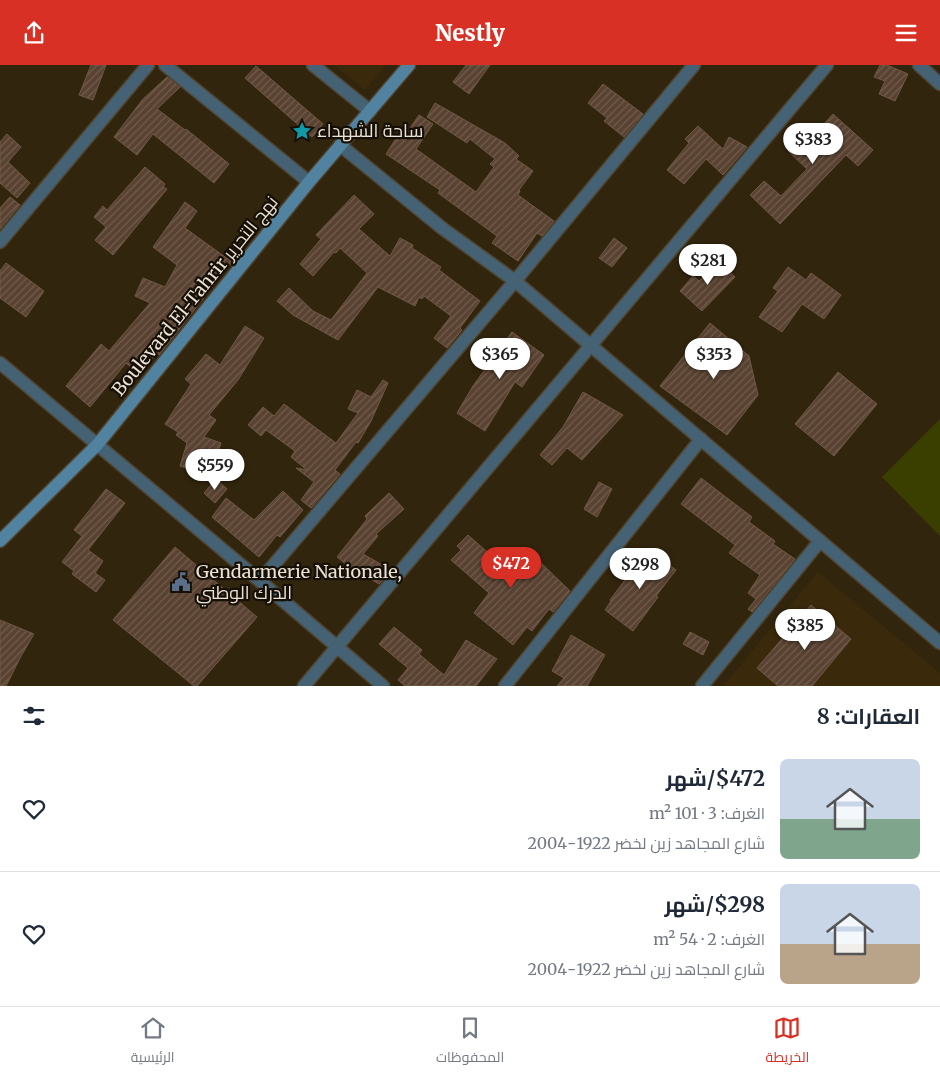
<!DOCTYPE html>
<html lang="ar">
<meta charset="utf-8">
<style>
body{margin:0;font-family:Merriweather,Cairo,serif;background:#f2f2f3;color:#1f2937;direction:rtl;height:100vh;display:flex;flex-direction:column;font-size:19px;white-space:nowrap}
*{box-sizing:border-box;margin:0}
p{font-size:16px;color:#747a83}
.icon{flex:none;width:28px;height:28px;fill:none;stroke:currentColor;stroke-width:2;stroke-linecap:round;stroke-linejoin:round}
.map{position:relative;height:621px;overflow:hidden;direction:ltr}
.details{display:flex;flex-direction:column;background:#fff;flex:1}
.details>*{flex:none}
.price{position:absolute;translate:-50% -42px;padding:0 11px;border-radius:18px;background:#fff;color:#222;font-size:16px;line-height:32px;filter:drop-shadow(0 1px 2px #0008)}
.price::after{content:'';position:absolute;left:50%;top:30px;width:15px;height:11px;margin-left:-8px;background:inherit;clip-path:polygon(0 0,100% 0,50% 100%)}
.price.on{background:#d93025;color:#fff}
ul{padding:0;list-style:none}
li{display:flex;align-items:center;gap:15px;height:125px;padding:0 20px}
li+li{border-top:1px solid #e0e1e3}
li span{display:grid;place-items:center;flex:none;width:140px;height:100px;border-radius:8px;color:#555}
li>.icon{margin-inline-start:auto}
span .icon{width:60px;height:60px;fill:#fffc;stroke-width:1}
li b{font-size:21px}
h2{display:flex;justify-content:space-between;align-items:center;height:60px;padding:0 20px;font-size:21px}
header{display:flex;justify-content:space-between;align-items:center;height:65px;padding:0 20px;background:#d93025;color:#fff;font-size:22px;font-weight:800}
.tabs{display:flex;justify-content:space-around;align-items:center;height:70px;border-top:1px solid #e0e1e3;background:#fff;font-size:14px;color:#747a83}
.tabs a{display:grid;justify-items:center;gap:2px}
.tabs .on{color:#d93025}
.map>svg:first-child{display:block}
.built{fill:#3a290a}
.park{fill:#3a3f00}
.building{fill:url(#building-hatch);stroke:#705847}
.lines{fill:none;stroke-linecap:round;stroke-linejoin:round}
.minor-casing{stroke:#50432e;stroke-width:15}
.tertiary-casing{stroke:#50432e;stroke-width:15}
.secondary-casing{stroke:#50432e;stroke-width:15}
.minor{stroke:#446274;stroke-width:12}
.tertiary{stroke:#446274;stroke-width:12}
.secondary{stroke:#5183a0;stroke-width:12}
.labels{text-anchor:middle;stroke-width:4.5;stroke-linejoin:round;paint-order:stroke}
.poi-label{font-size:18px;fill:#ebe2d5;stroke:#150f06;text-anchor:start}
.street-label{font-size:18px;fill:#ebe2d5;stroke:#150f06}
</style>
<header><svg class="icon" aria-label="menu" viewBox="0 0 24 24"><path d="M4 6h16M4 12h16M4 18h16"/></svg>Nestly<svg class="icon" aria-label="share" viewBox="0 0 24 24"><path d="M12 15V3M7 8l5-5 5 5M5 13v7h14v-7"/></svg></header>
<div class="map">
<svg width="940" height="621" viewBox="0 0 940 621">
<defs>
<pattern id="building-hatch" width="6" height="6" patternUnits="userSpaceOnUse" patternTransform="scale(1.25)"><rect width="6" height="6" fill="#594231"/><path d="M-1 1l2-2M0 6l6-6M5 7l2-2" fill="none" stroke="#715d4e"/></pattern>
</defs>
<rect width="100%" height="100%" fill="#32250e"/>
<g class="built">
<path d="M334,0H386L365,25Z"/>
<path d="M818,507L940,608V621H723Z"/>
</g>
<path class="park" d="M940,354V471L882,412Z"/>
<g class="building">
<path d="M91,0H106L93,35L79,30Z"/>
<path d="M466,0H490L469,29L453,17Z"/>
<path d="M880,0H887L908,9L895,36L879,29L885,16L874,12Z"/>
<path d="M256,1L323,59L312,72L245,13Z"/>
<path d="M167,12L180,22L157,44L185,65L186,64L229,99L214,118L153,69L137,90L114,72L143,34Z"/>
<path d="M603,19L643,49L624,72L604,56L607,53L588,38Z"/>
<path d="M435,38L505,78L519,91L516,94L533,106L519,125L520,126L518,130L554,156L542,171L537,168L518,196L492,178L497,171L438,128L440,125L386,89L397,72L402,75L419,50L433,59L416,84L476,127L494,102L490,99L495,94L470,74L467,78L427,52Z"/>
<path d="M833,49L873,85L858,101L846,90L780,159L750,130L764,116L781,131L807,104L788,86L809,63L815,69Z"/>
<path d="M698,61L723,84L729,72L747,82L723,110L706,94L684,119L667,105L689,78L685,74Z"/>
<path d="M7,69L21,82L8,97L30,118L17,133L0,118V77Z"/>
<path d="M145,102L165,119L163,122L167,124L113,190L95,175L106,162L94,152L103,141L107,145Z"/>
<path d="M354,130L374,149L359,164L390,191L400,173L413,180L412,183L441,202L439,205L480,236L460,263L462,265L447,283L434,273L451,251L424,231L422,234L419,232L415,241L378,222L338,275L293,250L277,236L289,223L313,246L331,255L367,208L340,183L336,188L334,187L313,211L300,199L321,174L316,170Z"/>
<path d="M10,132L20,140L0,164V143Z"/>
<path d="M185,137L197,146L185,163L232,197L159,290L157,288L139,309L126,298L90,342L66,321L101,279L109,286L150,238L135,231L143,213L165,222L177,200L153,182Z"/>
<path d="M614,173L627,183L612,202L599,193Z"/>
<path d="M719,196L735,212L702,246L680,226L693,211L699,216Z"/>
<path d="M6,198L44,226L26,252L0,233V206Z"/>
<path d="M788,202L806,215L811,208L841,230L824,254L802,239L782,267L759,252L778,226L773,223Z"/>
<path d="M710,258L749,291L758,330L727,370L660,321Z"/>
<path d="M245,261L264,273L238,315L209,350L216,355L204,372L221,378L211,411L180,401L187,378L176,370L178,367L165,359L191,319L185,314L206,289L220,300Z"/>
<path d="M512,267L544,290L522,322L515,317L485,366L457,348L473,321Z"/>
<path d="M838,307L877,339L834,391L795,359Z"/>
<path d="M383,315L388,318L371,356L358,378L356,377L335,405L340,409L311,443L301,435L314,417L296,403L307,405L291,392L295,386L266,365L261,371L248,360L263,342L274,351L284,339L336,378L358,348L348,344L357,325L371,332Z"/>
<path d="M583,327L623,350L582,395L567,383L552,400L540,390L563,362Z"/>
<path d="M701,413L752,452L749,457L775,476L773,479L795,494L752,547L748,544L756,534L748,528L760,510L729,488L735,480L681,439Z"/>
<path d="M216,414L227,424L215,438L204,428Z"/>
<path d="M599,417L612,424L597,452L584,444Z"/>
<path d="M106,424L125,438L88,485L103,496L95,508L105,515L96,527L72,509L74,506L62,497L82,471L74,465Z"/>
<path d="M283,426L303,445L280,472L277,470L259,492L212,452L226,433L254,455Z"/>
<path d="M389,428L404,444L376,469L378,471L363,489L391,505L379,519L347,500L337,492L367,454L365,451Z"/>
<path d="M468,470L495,494L499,490L514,504L528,484L539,492L537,494L570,526L553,547L549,544L532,566L527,562L513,580L474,548L489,528L451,495L461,485L457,481Z"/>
<path d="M175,482L257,552L197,621H194L113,555Z"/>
<path d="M648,484L676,505L656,531L658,532L633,566L605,545L611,536L610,535Z"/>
<path d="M811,540L851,574L812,621H778L757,603Z"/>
<path d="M0,555L34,569L20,593L6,621H0Z"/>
<path d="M394,562L422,585L419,589L444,610L466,575L497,594L476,621H405L398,615L408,603L379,579Z"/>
<path d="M690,567L709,577L703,590L683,579Z"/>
<path d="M571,570L605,590L587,621H557L564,613L552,606Z"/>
</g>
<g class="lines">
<g class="minor-casing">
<g id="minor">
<path d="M165,0L309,117"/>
<path d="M313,0L370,46"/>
<path d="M919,0L940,19"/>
<path d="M0,177L148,0"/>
<path d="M0,298L260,516L383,621"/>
<path d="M260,516L515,216L694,0"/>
<path d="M304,621L827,0"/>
<path d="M505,621L701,374"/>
<path d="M702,621L820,476"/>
</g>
</g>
<g class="tertiary-casing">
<path id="tertiary" d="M340,80L442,163L515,216L940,578"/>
</g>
<g class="secondary-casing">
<path id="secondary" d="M0,476L97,380L309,117L409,0"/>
</g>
<use href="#minor" class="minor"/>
<use href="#tertiary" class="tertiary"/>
<use href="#secondary" class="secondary"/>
</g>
<defs>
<g id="sight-bare" transform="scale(1.5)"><path d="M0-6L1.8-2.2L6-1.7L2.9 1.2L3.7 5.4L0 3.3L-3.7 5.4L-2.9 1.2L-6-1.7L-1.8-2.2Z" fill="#0f9aa8" stroke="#150f06" stroke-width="2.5" paint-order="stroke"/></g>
<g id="civic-bare" transform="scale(1.5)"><path d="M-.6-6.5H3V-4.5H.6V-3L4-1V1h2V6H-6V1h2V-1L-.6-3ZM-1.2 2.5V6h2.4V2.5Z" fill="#5c6f8a" stroke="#150f06" stroke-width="2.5" paint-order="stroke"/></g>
</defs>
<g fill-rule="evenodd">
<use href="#sight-bare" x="302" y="66"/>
<use href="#civic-bare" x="181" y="517"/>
</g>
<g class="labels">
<g class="poi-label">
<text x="317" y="72">ساحة الشهداء</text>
<text x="196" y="513">Gendarmerie Nationale,<tspan x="196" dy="21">الدرك الوطني</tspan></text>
</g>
<g class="street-label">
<text transform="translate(195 231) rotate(-51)" y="6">Boulevard El-Tahrir نهج التحرير</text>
</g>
</g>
</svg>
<b class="price" style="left:813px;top:100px">$383</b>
<b class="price" style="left:708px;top:221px">$281</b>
<b class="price" style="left:500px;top:315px">$365</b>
<b class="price" style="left:714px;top:315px">$353</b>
<b class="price" style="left:215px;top:426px">$559</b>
<b class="price on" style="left:511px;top:524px">$472</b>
<b class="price" style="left:640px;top:525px">$298</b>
<b class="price" style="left:805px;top:586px">$385</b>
</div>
<section class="details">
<h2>العقارات: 8<svg class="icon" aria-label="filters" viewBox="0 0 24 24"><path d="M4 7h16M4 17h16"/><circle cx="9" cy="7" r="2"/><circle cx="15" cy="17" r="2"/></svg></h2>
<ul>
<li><span style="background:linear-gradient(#c9d6e8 60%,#7fa58c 0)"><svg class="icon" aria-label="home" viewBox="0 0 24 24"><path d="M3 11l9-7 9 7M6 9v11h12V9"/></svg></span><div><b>$472/شهر</b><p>الغرف: 3 · 101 m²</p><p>شارع المجاهد زين لخضر 1922-2004</p></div><svg class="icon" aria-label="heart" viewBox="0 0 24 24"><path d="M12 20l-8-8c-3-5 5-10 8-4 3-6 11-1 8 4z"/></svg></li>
<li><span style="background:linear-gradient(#c9d6e8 60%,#b9a48a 0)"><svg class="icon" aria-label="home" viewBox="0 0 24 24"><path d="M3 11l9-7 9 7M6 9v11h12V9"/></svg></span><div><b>$298/شهر</b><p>الغرف: 2 · 54 m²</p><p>شارع المجاهد زين لخضر 1922-2004</p></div><svg class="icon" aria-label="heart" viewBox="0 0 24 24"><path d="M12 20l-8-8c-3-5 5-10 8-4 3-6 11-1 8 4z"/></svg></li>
</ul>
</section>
<nav class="tabs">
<a class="on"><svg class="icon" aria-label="map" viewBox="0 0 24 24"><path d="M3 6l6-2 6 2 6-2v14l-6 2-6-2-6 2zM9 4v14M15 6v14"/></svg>الخريطة</a>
<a><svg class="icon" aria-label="saved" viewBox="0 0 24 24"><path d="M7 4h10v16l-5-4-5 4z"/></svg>المحفوظات</a>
<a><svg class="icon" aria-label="home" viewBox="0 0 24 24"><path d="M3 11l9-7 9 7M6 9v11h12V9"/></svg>الرئيسية</a>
</nav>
